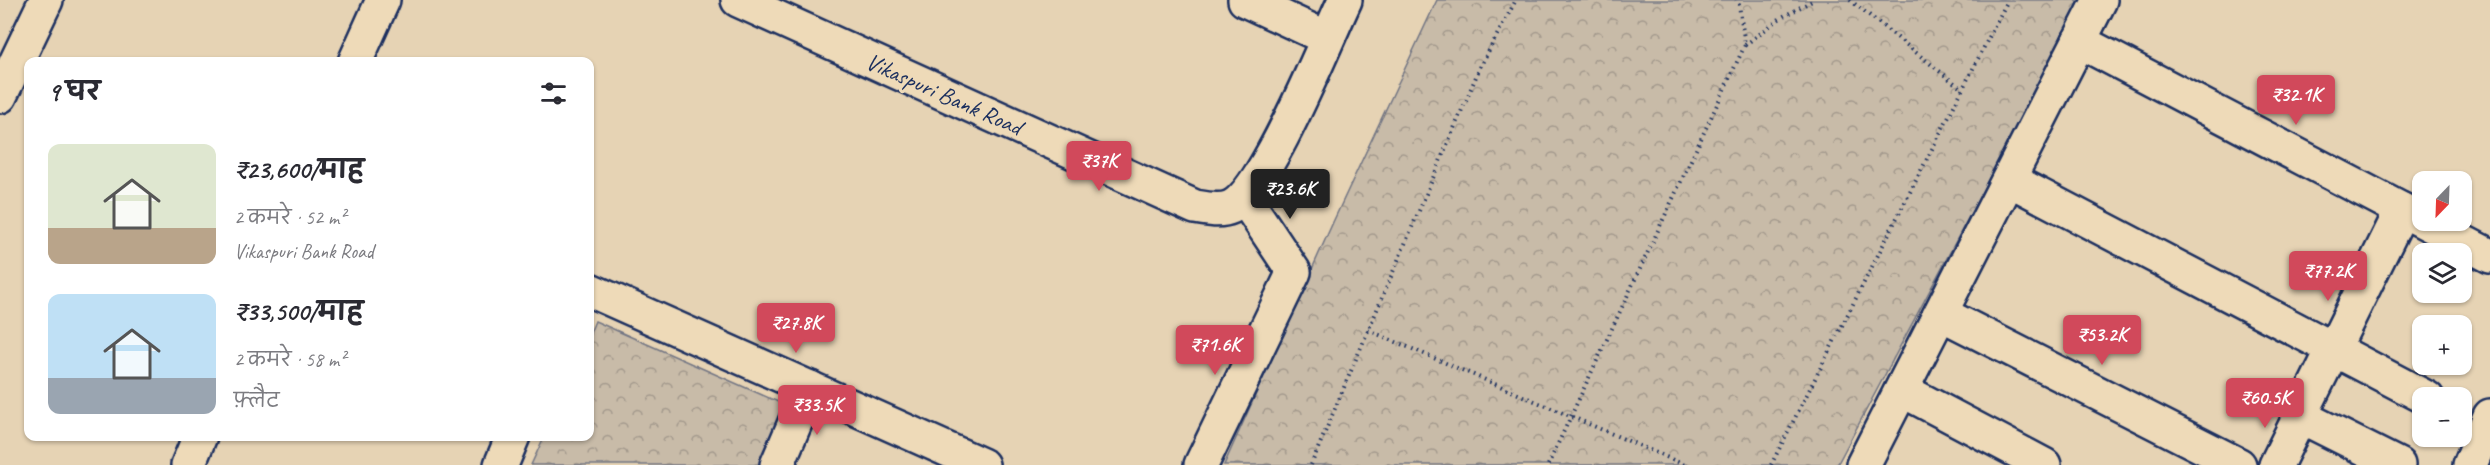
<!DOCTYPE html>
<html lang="hi">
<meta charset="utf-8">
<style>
body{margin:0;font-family:Caveat,"Playpen Sans Deva",sans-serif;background:#f7f7f7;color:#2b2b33;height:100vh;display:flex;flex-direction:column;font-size:22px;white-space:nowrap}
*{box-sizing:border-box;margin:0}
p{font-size:20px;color:#7c7c81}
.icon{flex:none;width:33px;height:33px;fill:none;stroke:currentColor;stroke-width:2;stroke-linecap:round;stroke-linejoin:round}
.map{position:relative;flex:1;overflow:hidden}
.panel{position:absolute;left:24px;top:57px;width:570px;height:384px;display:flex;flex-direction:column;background:#fff;border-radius:12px;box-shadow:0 2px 4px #0004}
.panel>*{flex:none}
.needle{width:39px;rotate:203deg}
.fabs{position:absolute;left:2412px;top:171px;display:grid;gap:12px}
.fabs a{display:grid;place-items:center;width:60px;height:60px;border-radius:12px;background:#fff;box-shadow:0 2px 4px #0004;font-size:30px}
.price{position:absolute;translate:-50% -51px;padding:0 14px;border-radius:6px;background:#d1495b;color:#fff;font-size:20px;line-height:39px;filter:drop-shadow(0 2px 3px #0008)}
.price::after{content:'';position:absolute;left:50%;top:36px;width:18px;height:14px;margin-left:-9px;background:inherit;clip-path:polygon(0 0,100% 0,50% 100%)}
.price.selected{background:#222;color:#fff}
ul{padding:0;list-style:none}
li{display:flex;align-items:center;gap:18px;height:150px;padding:0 24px}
li span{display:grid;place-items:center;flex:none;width:168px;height:120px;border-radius:12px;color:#555}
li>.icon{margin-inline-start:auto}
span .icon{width:72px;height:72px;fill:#fffc;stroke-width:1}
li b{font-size:26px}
h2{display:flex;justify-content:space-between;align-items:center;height:72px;padding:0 24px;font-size:26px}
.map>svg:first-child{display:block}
.park{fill:url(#park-crowns);stroke:#727583;stroke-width:1.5}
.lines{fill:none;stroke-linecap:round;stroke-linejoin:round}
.minor-casing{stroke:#1b2f5e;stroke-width:38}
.path{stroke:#1b2f5e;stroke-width:4;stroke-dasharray:1.5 4.5;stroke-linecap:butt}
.minor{stroke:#eedab8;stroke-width:33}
.labels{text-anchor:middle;stroke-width:6;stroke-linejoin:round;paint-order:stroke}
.street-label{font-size:24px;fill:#1b2f5e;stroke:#eedab8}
</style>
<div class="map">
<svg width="2490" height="465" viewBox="0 0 2490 465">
<defs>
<pattern id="park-crowns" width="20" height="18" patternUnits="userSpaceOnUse" patternTransform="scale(1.5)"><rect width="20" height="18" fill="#c8bba8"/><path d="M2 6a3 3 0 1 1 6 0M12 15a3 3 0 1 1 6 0" fill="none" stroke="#a2988c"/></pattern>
</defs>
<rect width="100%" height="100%" fill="#e6d3b4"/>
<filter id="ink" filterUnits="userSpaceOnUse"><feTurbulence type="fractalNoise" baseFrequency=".0167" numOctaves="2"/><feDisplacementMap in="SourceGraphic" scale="12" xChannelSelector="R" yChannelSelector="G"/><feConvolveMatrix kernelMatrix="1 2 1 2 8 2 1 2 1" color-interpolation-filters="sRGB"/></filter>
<g filter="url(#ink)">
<g class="park">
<path d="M1437,0H2084L1837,465H1224L1334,220Z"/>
<path d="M595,321L794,409L770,465H531L544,437L590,436V333Z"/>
</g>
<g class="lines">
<g class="minor-casing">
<g id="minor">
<path d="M738,0L1195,207C1206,209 1220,212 1231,207C1266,191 1326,40 1345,0"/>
<path d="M1245,0L1327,38"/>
<path d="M2079,41L2490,256"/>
<path d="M355,62L383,0"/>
<path d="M0,96L46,0"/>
<path d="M2010,180L2427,398"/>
<path d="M590,290L982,465"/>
<path d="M1942,314L2239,465"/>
<path d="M1902,390L2044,465"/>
<path d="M2300,416L2398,465"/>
<path d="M188,465L200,436"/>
<path d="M501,465L513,436"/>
<path d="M777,465L810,388"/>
<path d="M1201,465L1294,272L1244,197"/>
<path d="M1863,465L2100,0"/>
<path d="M2276,465L2402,210"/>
<path d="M2470,465L2490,416"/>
</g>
</g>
<g class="path">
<path d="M1850,0L1962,89"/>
<path d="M1745,45L1782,17L1814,0"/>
<path d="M1368,330L1685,465"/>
<path d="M1311,465L1481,65L1516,0"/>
<path d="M1548,465L1745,45L1739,5L1736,0"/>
<path d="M1771,465L2008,0"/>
</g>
<use href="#minor" class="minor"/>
</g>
</g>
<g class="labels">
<g class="street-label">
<text transform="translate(944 94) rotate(24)" y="8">Vikaspuri Bank Road</text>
</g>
</g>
</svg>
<div class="fabs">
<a><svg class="needle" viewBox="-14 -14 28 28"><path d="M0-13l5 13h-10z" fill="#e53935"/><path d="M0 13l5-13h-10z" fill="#7c7c81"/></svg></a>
<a><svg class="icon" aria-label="layers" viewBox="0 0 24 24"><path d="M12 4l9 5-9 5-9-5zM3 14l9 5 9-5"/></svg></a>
<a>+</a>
<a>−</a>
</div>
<b class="price" style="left:2296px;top:126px">₹32.1K</b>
<b class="price" style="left:1099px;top:192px">₹37K</b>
<b class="price selected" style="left:1290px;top:220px">₹23.6K</b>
<b class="price" style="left:2328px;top:302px">₹77.2K</b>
<b class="price" style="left:796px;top:354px">₹27.8K</b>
<b class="price" style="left:2102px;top:366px">₹53.2K</b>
<b class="price" style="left:1215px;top:376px">₹71.6K</b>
<b class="price" style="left:2265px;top:429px">₹60.5K</b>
<b class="price" style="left:817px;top:436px">₹33.5K</b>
<section class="panel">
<h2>9 घर<svg class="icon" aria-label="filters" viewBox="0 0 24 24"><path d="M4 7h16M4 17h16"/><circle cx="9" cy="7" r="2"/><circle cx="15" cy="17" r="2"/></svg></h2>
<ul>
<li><span style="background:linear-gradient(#dfe7d0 70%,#b9a48a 0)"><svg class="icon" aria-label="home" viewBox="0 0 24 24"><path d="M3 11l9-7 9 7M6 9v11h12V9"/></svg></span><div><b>₹23,600/माह</b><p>2 कमरे · 52 m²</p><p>Vikaspuri Bank Road</p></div></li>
<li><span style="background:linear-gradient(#bfe0f5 70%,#9aa5b1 0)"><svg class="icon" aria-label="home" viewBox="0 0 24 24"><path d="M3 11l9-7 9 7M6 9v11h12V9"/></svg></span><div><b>₹33,500/माह</b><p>2 कमरे · 58 m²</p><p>फ़्लैट</p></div></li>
</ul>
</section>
</div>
